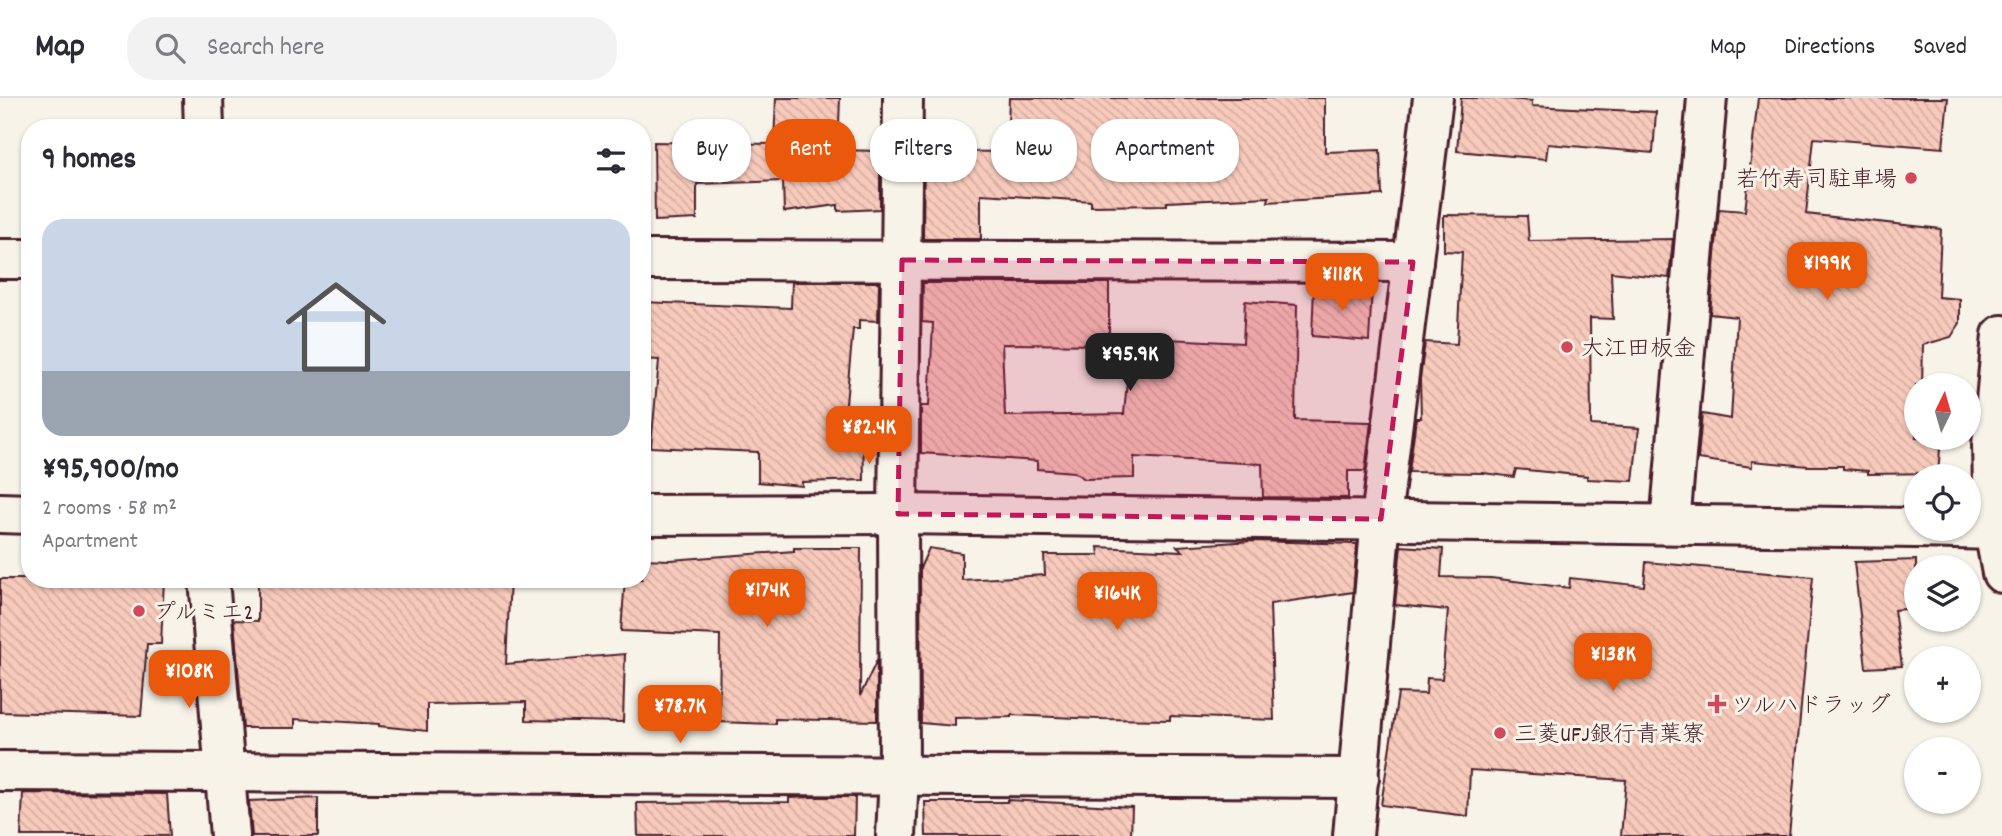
<!DOCTYPE html>
<meta charset="utf-8">
<style>
body{margin:0;font-family:Dekko,"Klee One",sans-serif;background:#f2f2f3;color:#2b2b33;height:100vh;display:flex;flex-direction:column;font-size:26px;white-space:nowrap}
*{box-sizing:border-box;margin:0}
p{font-size:23px;color:#7c7c81}
.icon{flex:none;width:38px;height:38px;fill:none;stroke:currentColor;stroke-width:2;stroke-linecap:round;stroke-linejoin:round}
.map{position:relative;flex:1;overflow:hidden}
.side{position:absolute;left:21px;top:21px;width:630px;height:469px;display:flex;flex-direction:column;background:#fff;border-radius:28px;box-shadow:0 2px 5px #0004}
.side>*{flex:none}
.top-card{position:absolute;left:672px;top:21px;width:665px;height:63px;display:flex;gap:14px}
.needle{width:46px;rotate:5deg}
.fabs{position:absolute;left:1904px;top:275px;display:grid;gap:14px}
.fabs a{display:grid;place-items:center;width:77px;height:77px;border-radius:50%;background:#fff;box-shadow:0 2px 5px #0004;font-size:35px}
.price{position:absolute;translate:-50% -60px;padding:0 16px;border-radius:14px;background:#ea580c;color:#fff;font-size:23px;line-height:46px;filter:drop-shadow(0 2px 4px #0008)}
.price::after{content:'';position:absolute;left:50%;top:42px;width:21px;height:16px;margin-left:-10px;background:inherit;clip-path:polygon(0 0,100% 0,50% 100%)}
.price.current{background:#222;color:#fff}
ul{padding:0;list-style:none}
li{display:grid;align-content:center;gap:14px;height:371px;padding:0 21px}
li span{display:grid;place-items:center;height:217px;border-radius:21px;color:#555}
li>.icon{margin-inline-start:auto}
span .icon{width:126px;height:126px;fill:#fffc;stroke-width:1}
li b{font-size:30px}
h2{display:flex;justify-content:space-between;align-items:center;height:84px;padding:0 21px;font-size:30px}
.tag{padding:0 24px;border-radius:28px;background:#fff;box-shadow:0 2px 5px #0004;font-size:24px;line-height:63px}
.tag.current{background:#ea580c;color:#fff}
header{display:flex;align-items:center;gap:42px;box-sizing:border-box;height:98px;padding:0 35px;background:#fff;border-bottom:2px solid #e1e1e2}
header strong{font-size:33px}
nav{display:flex;gap:38px;margin-inline-start:auto;font-size:24px}
.search{width:490px;height:63px;background:#f2f2f3;display:flex;align-items:center;gap:18px;box-sizing:border-box;padding:0 24px;border-radius:28px;color:#7c7c81;font-size:26px}
.map>svg:first-child{display:block}
.building{fill:url(#building-back-hatch);stroke:#4a1f2b;stroke-width:2}
.lines{fill:none;stroke-linecap:round;stroke-linejoin:round}
.minor-casing{stroke:#4a1f2b;stroke-width:44}
.tertiary-casing{stroke:#4a1f2b;stroke-width:44}
.minor{stroke:#f7f3e8;stroke-width:38}
.tertiary{stroke:#f7f3e8;stroke-width:38}
.marked{fill:#c2185b;fill-opacity:0.2;stroke:#c2185b;stroke-width:5;stroke-dasharray:14 9;stroke-linejoin:round}
.poi-dot{fill:#d1495b;stroke:#f7f3e8;stroke-width:2.5}
.labels{text-anchor:middle;stroke-width:6;stroke-linejoin:round;paint-order:stroke}
.poi-label{font-size:23px;fill:#4a1f2b;stroke:#f7f3e8;text-anchor:start}
</style>
<header>
<strong>Map</strong>
<div class="search"><svg class="icon" aria-label="search" viewBox="0 0 24 24"><circle cx="10" cy="10" r="6"/><path d="M15 15l6 6"/></svg>Search here</div>
<nav><a>Map</a><a>Directions</a><a>Saved</a></nav>
</header>
<div class="map">
<svg width="2002" height="738" viewBox="0 0 2002 738">
<defs>
<pattern id="building-back-hatch" width="6" height="6" patternUnits="userSpaceOnUse" patternTransform="scale(1.75)"><rect width="6" height="6" fill="#f7cabb"/><path d="M-1 5l2 2M0 0l6 6M5-1l2 2" fill="none" stroke="#d5ada1"/></pattern>
</defs>
<rect width="100%" height="100%" fill="#f7f3e8"/>
<filter id="ink" filterUnits="userSpaceOnUse"><feTurbulence type="fractalNoise" baseFrequency=".0143" numOctaves="2"/><feDisplacementMap in="SourceGraphic" scale="14" xChannelSelector="R" yChannelSelector="G"/><feConvolveMatrix kernelMatrix="1 2 1 2 8 2 1 2 1" color-interpolation-filters="sRGB"/></filter>
<g filter="url(#ink)">
<g class="building">
<path d="M776,0H840L838,52L880,53V111L838,113V107L784,114L783,83L697,86V121L655,123L654,44L774,46Z"/>
<path d="M1009,0H1325V54L1380,52L1382,97L1268,104L1269,99L1167,104V107L1091,108V103L981,96V141H923L924,53L1007,54Z"/>
<path d="M1461,0H1496L1532,3V8L1656,14L1653,55L1548,46L1546,61L1457,53Z"/>
<path d="M1758,0H1948L1943,50L1814,40L1806,116L1941,131L1938,199L1960,201V225L1951,239L1923,247L1922,287H1916V340H1941L1938,375L1868,376V373L1843,371V368H1808L1752,363V369L1698,361L1702,316L1731,321L1737,219L1710,216L1719,111L1745,113Z"/>
<path d="M1444,117L1527,118L1529,143L1673,141L1669,180L1611,174L1613,221L1590,220L1591,327L1639,330L1633,383L1587,381V378L1516,371L1514,379L1483,375L1409,374L1416,320H1421L1420,281L1425,244L1457,246L1462,154L1444,153Z"/>
<path d="M792,184H879L878,223L859,222V231H853L844,327L863,326L864,382L802,384V388L758,384V354L651,349L659,262L642,261V204L791,210Z"/>
<path d="M923,185H1109V247L1002,246L1005,318L1124,316L1131,239L1243,245L1245,203L1297,207L1295,322L1371,324L1365,373H1348V400L1263,399L1262,366L1134,359V380L1085,381L1074,374L1037,371V363L921,355V308H929L933,225L922,224Z"/>
<path d="M1314,189L1372,190L1369,243L1312,238Z"/>
<path d="M1253,443L1357,446L1353,494L1270,506L1274,622L1170,618V622L1098,621L1011,617V619L955,620V628L921,625L920,470L929,450L962,455V482L1045,477L1044,457H1099L1098,449L1183,453L1177,448Z"/>
<path d="M1401,448L1443,451L1441,479L1491,480L1569,490L1570,480L1644,488L1646,464L1813,479L1789,738H1621L1626,682L1470,672L1468,718L1381,707L1398,595L1426,596L1427,580L1442,581L1448,512L1395,507Z"/>
<path d="M794,450H861L860,598L877,562V623L775,621V626L719,624L720,537L621,533L625,481H642V461L670,462L794,453Z"/>
<path d="M1916,462V510L1894,512L1902,568L1866,570L1854,464Z"/>
<path d="M0,481H164L161,546H147L141,618L0,614Z"/>
<path d="M258,481H510L506,566L625,556L623,624L526,622V604L427,606V633L379,628V626L295,621V630H243L234,522L258,523Z"/>
<path d="M23,695L167,696L170,738H21Z"/>
<path d="M812,699H855L854,738H638L637,705L789,704V700Z"/>
<path d="M318,700V738H252L249,703Z"/>
<path d="M1007,702L1132,709L1131,738H926L925,704H1007Z"/>
</g>
<g class="lines">
<g class="minor-casing">
<g id="minor">
<path d="M203,0L204,30"/>
<path d="M0,161H30"/>
<path d="M642,162L1413,164"/>
<path d="M0,415L30,416"/>
<path d="M642,417L898,416L1916,430"/>
<path d="M1670,426L1707,0"/>
<path d="M1917,430L1994,432"/>
<path d="M209,481L230,738"/>
<path d="M0,673L1359,680"/>
<path d="M896,738L899,677L898,416L903,0"/>
<path d="M1353,738L1381,421L1433,0"/>
</g>
</g>
<g class="tertiary-casing">
<path id="tertiary" d="M2002,237L1992,347L1994,432L2002,475"/>
</g>
<use href="#minor" class="minor"/>
<use href="#tertiary" class="tertiary"/>
</g>
</g>
<path class="marked" d="M902,162L1413,164L1381,421L898,416Z"/>
<g class="poi-dot">
<circle cx="1911" cy="80" r="7"/>
<circle cx="1567" cy="249" r="7"/>
<circle cx="139" cy="513" r="7"/>
<path d="M1713.5 595.5h7v7h7v7h-7v7h-7v-7h-7v-7h7z"/>
<circle cx="1500" cy="635" r="7"/>
</g>
<g class="labels">
<g class="poi-label">
<text x="1897" y="88" text-anchor="end">若竹寿司駐車場</text>
<text x="1581" y="257">大江田板金</text>
<text x="153" y="521">プルミエ2</text>
<text x="1731" y="614">ツルハドラッグ</text>
<text x="1514" y="643">三菱UFJ銀行青葉寮</text>
</g>
</g>
</svg>
<div class="fabs">
<a><svg class="needle" viewBox="-14 -14 28 28"><path d="M0-13l5 13h-10z" fill="#e53935"/><path d="M0 13l5-13h-10z" fill="#7c7c81"/></svg></a>
<a><svg class="icon" aria-label="locate" viewBox="0 0 24 24"><circle cx="12" cy="12" r="6"/><path d="M12 2v4M12 18v4M2 12h4M18 12h4"/></svg></a>
<a><svg class="icon" aria-label="layers" viewBox="0 0 24 24"><path d="M12 4l9 5-9 5-9-5zM3 14l9 5 9-5"/></svg></a>
<a>+</a>
<a>−</a>
</div>
<b class="price" style="left:1827px;top:204px">¥199K</b>
<b class="price" style="left:1342px;top:215px">¥118K</b>
<b class="price current" style="left:1130px;top:295px">¥95.9K</b>
<b class="price" style="left:869px;top:368px">¥82.4K</b>
<b class="price" style="left:767px;top:531px">¥174K</b>
<b class="price" style="left:1117px;top:534px">¥164K</b>
<b class="price" style="left:1613px;top:595px">¥138K</b>
<b class="price" style="left:189px;top:612px">¥108K</b>
<b class="price" style="left:680px;top:647px">¥78.7K</b>
<div class="top-card">
<a class="tag">Buy</a>
<a class="tag current">Rent</a>
<a class="tag">Filters</a>
<a class="tag">New</a>
<a class="tag">Apartment</a>
</div>
<section class="side">
<h2>9 homes<svg class="icon" aria-label="filters" viewBox="0 0 24 24"><path d="M4 7h16M4 17h16"/><circle cx="9" cy="7" r="2"/><circle cx="15" cy="17" r="2"/></svg></h2>
<ul>
<li><span style="background:linear-gradient(#c9d6e8 70%,#9aa5b1 0)"><svg class="icon" aria-label="home" viewBox="0 0 24 24"><path d="M3 11l9-7 9 7M6 9v11h12V9"/></svg></span><div><b>¥95,900/mo</b><p>2 rooms · 58 m²</p><p>Apartment</p></div></li>
</ul>
</section>
</div>
